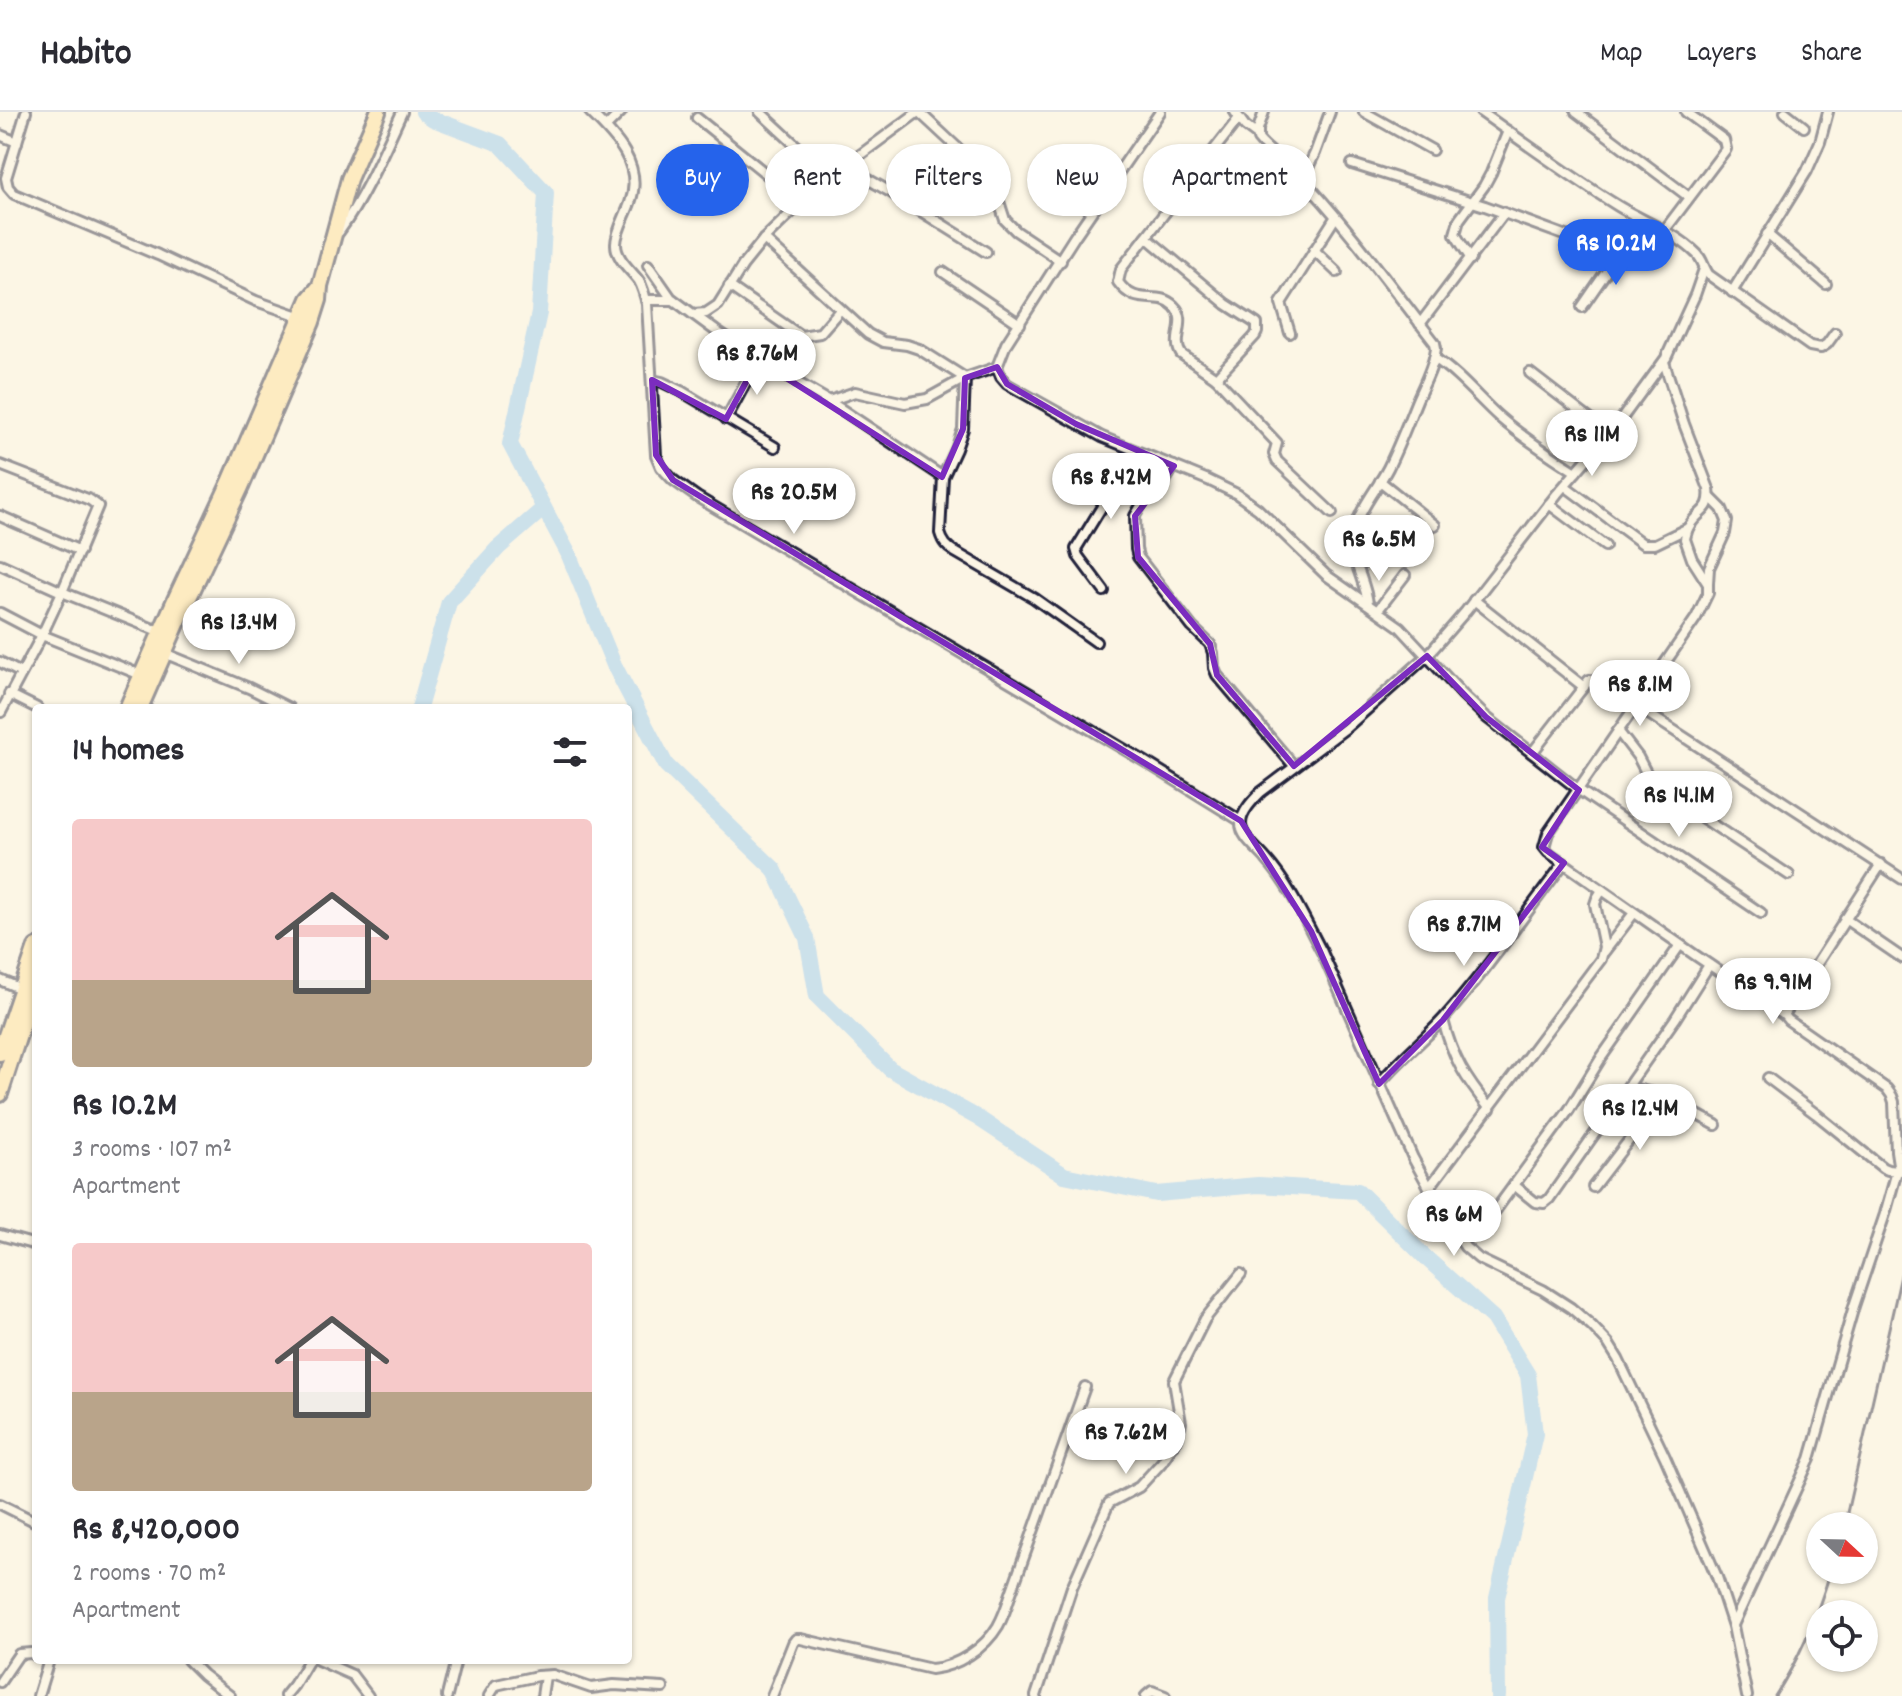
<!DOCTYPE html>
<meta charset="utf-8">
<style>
body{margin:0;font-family:Dekko,sans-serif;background:#f7f7f7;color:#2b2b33;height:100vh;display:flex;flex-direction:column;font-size:30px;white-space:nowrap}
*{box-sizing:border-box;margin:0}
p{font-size:26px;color:#7c7c81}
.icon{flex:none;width:44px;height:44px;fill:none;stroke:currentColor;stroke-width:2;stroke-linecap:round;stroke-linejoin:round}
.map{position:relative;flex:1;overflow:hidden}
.drawer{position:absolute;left:32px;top:592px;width:600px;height:960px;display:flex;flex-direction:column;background:#fff;border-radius:8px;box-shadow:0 2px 6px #0004}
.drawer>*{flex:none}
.top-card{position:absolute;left:656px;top:32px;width:760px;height:72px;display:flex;gap:16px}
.needle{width:52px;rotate:112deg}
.fabs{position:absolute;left:1806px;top:1400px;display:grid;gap:16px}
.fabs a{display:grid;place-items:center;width:72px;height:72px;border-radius:50%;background:#fff;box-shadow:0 2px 6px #0004;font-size:40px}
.price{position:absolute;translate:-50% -68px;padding:0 18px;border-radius:28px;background:#fff;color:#222;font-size:26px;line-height:52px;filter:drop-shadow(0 2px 4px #0008)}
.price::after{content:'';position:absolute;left:50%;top:48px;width:24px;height:18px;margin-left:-12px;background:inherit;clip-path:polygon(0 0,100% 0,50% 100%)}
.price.current{background:#2563eb;color:#fff}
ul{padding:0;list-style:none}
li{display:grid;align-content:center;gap:16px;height:424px;padding:0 40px}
li span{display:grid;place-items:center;height:248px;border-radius:8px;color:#555}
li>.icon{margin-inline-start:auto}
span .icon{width:144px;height:144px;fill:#fffc;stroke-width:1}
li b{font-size:34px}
h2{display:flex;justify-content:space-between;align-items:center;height:96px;padding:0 40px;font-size:34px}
.pill{padding:0 28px;border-radius:36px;background:#fff;box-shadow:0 2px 6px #0004;font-size:28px;line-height:72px}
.pill.current{background:#2563eb;color:#fff}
header{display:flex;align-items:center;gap:48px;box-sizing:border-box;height:112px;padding:0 40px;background:#fff;border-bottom:2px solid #e1e1e2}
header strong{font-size:38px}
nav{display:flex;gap:44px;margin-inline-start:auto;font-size:28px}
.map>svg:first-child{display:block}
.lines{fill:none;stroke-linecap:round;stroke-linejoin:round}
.river{stroke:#93c7f0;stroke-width:16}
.street-casing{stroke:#22223b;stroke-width:14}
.primary-casing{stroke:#22223b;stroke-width:20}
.street{stroke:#fcf5e5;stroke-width:8}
.primary{stroke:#ffdd96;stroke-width:14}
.rail{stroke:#22223b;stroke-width:3}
.marked{fill:none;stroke:#7b2cbf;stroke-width:6;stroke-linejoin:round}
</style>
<header>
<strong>Habito</strong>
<nav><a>Map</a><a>Layers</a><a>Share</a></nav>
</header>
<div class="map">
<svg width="1902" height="1584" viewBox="0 0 1902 1584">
<rect width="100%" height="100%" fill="#fcf5e5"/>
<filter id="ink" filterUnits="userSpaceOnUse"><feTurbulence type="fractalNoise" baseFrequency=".0125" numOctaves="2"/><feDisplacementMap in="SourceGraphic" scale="16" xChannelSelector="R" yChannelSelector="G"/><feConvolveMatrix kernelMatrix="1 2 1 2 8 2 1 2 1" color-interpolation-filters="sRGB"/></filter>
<g filter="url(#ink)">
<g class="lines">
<g class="river">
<path d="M423,0L433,7L500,32L546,81L539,201L510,332L568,441L614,553L666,653L774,757L807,826L817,884L890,957L978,1006L1064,1063L1156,1082L1258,1073L1358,1079L1425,1145L1493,1206L1528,1263L1535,1322L1497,1486L1498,1584"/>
<path d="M419,596L449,490L498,436L544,396"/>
</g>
<g class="street-casing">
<g id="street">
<path d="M26,0L6,66L8,75L14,82L158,143L256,189L302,205"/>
<path d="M590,0C615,24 644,53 630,91C626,103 616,119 616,132C616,147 631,158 639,169C643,176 645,184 647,192L656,343L661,355L673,368L697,385L1144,649L1241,709"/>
<path d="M760,0L830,65"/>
<path d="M919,0L992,68L1005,108L1016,119L1061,149"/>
<path d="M1160,0L1075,124L1006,232L997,255L1001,265L1007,272L1102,325L1208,368L1237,382L1258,397L1326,463L1400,515L1463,583L1486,605L1579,678L1761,801"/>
<path d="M1235,0L1245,14L1257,23"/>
<path d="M1264,0L1258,17V27C1268,40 1283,48 1295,59C1346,112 1390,173 1435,231L1436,236C1434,254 1424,272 1417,288C1408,310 1399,334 1388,356C1376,379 1356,400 1353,427C1351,449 1366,470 1368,492"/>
<path d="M1364,0L1432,38"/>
<path d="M1481,0C1526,32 1571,65 1618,94C1644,110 1675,120 1697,142C1703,148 1704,157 1709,163L1810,234L1821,236L1827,232L1835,221"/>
<path d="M1576,0L1689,85"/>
<path d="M1785,0L1804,15"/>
<path d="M697,6L785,77L799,93"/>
<path d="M1239,6L1121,157L1118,170C1137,197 1157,177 1174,194C1189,208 1171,227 1181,242L1216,266L1277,331L1274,342L1277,349L1332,401"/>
<path d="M606,15L621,0"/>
<path d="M0,23L17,30"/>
<path d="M1352,52L1485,94L1610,140H1614L1617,138L1636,104"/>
<path d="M845,54L892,81L986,140"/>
<path d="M1302,68L1315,41L1330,0"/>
<path d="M1664,119L1726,37L1724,28L1686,0"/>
<path d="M339,120C365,84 383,41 402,0"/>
<path d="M1767,122L1826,172"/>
<path d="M1146,125L1226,192L1257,212V220L1255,224L1216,266"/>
<path d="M764,127L868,222L883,230L907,233L919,237L965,266L963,317L956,337L943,365L940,421C943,431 947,435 955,440L1034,486L1096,530"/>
<path d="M1314,138L1337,160"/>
<path d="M1471,147L1455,122L1459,108L1484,74L1491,61L1508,19"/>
<path d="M648,153L671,186L716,219L764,251L829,289L943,365"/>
<path d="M1704,157L1695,183L1666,246L1620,309L1557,382L1466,499L1427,544L1346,616L1261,680C1253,688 1241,700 1241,712C1241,725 1258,737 1266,747C1290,774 1305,808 1322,840L1413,1046L1446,1106L1465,1135L1479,1147L1543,1178L1571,1196L1592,1214L1608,1231L1618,1247L1665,1345L1717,1465L1733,1514L1747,1584"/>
<path d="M943,160L1020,212"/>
<path d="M729,174L801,224L820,221L840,198"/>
<path d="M1732,180L1807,59L1820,30L1828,0"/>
<path d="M646,188H673"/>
<path d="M1582,195L1613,150L1614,140"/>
<path d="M693,202L706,201L718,193L743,153L764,127L799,93L833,63L918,0"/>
<path d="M1420,212L1504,101"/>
<path d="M1290,221L1281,191L1335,106"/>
<path d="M1434,246C1459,262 1477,285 1499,305C1523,326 1550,343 1576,360"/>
<path d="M1664,250L1684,312L1709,377C1712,399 1699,398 1690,413C1687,417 1686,422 1685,427L1692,447L1708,472V481L1696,506L1548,721L1544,735L1548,740L1695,843L1784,903"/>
<path d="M1530,261L1609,322"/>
<path d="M652,268L662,270L681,279L775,335"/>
<path d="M829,289L855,280L905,291L927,287L965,266L997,255"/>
<path d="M726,307L758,248"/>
<path d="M0,353L90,388L98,394L62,480L42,523L1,600"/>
<path d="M1174,354L1164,371L1143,390L1135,404L1136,437L1138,445L1192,515L1210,532L1213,541L1214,556L1217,563L1294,654"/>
<path d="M1380,369L1435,413"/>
<path d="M1565,374L1643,432H1655L1688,416"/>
<path d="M1549,392L1605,434"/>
<path d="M0,404L80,439"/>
<path d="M0,452L62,480L161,520"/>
<path d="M1708,471L1709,456L1725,421L1727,409L1722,397L1710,385"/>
<path d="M1104,479L1078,444L1076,437L1136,339"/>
<path d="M1474,488L1584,575"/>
<path d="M1378,498L1405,463"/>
<path d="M0,501L42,523L141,563"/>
<path d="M164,541L249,576L289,596"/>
<path d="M0,550L21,561"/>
<path d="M9,582L37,596"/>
<path d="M1618,619L1638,645L1651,670L1680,691L1789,763"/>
<path d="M1532,641L1589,568L1598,569L1902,767"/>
<path d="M1881,752L1784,903L1788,908L1887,977L1892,984L1894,990L1896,1039L1899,1059"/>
<path d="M1845,807L1902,846"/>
<path d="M1604,840L1634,801"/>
<path d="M0,868L21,877"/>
<path d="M1443,908C1453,947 1465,966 1490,997"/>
<path d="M1768,966L1816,1002L1883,1056L1888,1058L1899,1059"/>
<path d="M1379,972C1399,948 1423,929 1444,906C1487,858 1524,803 1564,751"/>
<path d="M1628,975L1661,983L1716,1013"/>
<path d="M1514,1073L1535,1090L1544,1091L1549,1087L1675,907L1709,853"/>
<path d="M1593,1075L1650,1001L1657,996L1675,990"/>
<path d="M1429,1076L1601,847L1604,835L1595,792L1597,786L1602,778"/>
<path d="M1481,1118L1569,998L1601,946L1680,833"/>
<path d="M0,1123L36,1133"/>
<path d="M0,1392L36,1410"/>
<path d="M1733,1513L1810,1347L1854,1194L1885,1102L1897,1059"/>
<path d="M188,1548L203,1563L230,1584"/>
<path d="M318,1548L352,1563L368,1584"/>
<path d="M0,1570L19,1542L31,1541L36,1543"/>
<path d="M38,1584L49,1548"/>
<path d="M285,1584L294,1573L309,1548"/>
<path d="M447,1584L456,1548"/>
<path d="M489,1584L496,1573L537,1564L553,1563L591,1576L614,1573L663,1576"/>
<path d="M542,1584L545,1564"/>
<path d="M772,1584L793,1531L796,1527H801L931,1557C957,1555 985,1536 998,1514C1003,1505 1007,1494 1010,1484L1085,1275"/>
<path d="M1036,1584L1072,1475L1109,1391L1139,1375L1162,1350L1177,1327L1181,1311L1174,1269L1205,1207L1241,1162"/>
<path d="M1146,1584L1152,1579L1165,1584"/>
</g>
</g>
<g class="primary-casing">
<g id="primary">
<path d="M127,596L174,490L230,370L309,187L320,174"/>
<path d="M140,596L184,496L241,375L312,210L319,188L320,174L349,67L378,0"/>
<path d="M0,941L36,835"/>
<path d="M0,982L36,870"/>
</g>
</g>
<use href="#street" class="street"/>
<use href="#primary" class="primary"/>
<g class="rail">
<path d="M1844,1414L1902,1159"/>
<path d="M1775,1584C1800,1546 1818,1501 1831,1458"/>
</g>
</g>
</g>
<path d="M0 0H1902V1584H0ZM758,248L942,365L963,317L965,266L997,255L1007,272L1076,312L1174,354L1135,404L1138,445L1210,532L1217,563L1294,654L1427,544L1486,605L1579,678L1542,735L1564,751L1443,908L1379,972L1311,819L1241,709L673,368L656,343L652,268L726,307Z" fill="#fcf5e5" fill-opacity=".55" fill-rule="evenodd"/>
<path class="marked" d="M758,248L942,365L963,317L965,266L997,255L1007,272L1076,312L1174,354L1135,404L1138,445L1210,532L1217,563L1294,654L1427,544L1486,605L1579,678L1542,735L1564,751L1443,908L1379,972L1311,819L1241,709L673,368L656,343L652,268L726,307Z"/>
</svg>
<div class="fabs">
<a><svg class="needle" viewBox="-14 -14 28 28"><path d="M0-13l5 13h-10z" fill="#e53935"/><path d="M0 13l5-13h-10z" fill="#7c7c81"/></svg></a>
<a><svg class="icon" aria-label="locate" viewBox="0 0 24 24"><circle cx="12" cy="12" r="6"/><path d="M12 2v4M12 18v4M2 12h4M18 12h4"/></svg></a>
</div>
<b class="price current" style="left:1616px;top:175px">Rs 10.2M</b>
<b class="price" style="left:757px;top:285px">Rs 8.76M</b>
<b class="price" style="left:1592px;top:366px">Rs 11M</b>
<b class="price" style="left:1111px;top:409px">Rs 8.42M</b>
<b class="price" style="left:794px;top:424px">Rs 20.5M</b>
<b class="price" style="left:1379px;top:471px">Rs 6.5M</b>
<b class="price" style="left:239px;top:554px">Rs 13.4M</b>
<b class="price" style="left:1640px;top:616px">Rs 8.1M</b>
<b class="price" style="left:1679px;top:727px">Rs 14.1M</b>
<b class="price" style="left:1464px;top:856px">Rs 8.71M</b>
<b class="price" style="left:1773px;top:914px">Rs 9.91M</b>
<b class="price" style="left:1640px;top:1040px">Rs 12.4M</b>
<b class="price" style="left:1454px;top:1146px">Rs 6M</b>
<b class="price" style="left:1126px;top:1364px">Rs 7.62M</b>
<div class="top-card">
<a class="pill current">Buy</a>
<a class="pill">Rent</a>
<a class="pill">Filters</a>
<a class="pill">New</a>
<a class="pill">Apartment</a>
</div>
<section class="drawer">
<h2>14 homes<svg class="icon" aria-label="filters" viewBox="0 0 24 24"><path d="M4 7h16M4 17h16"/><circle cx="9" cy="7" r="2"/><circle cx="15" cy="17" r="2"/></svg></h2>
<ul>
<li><span style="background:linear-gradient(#f6c9c9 65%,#b9a48a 0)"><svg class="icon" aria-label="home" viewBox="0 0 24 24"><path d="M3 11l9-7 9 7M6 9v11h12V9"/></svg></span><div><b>Rs 10.2M</b><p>3 rooms · 107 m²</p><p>Apartment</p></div></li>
<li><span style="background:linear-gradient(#f6c9c9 60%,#b9a48a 0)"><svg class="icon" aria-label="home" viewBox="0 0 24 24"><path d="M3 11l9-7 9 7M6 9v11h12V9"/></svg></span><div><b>Rs 8,420,000</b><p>2 rooms · 70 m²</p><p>Apartment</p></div></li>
</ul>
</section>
</div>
